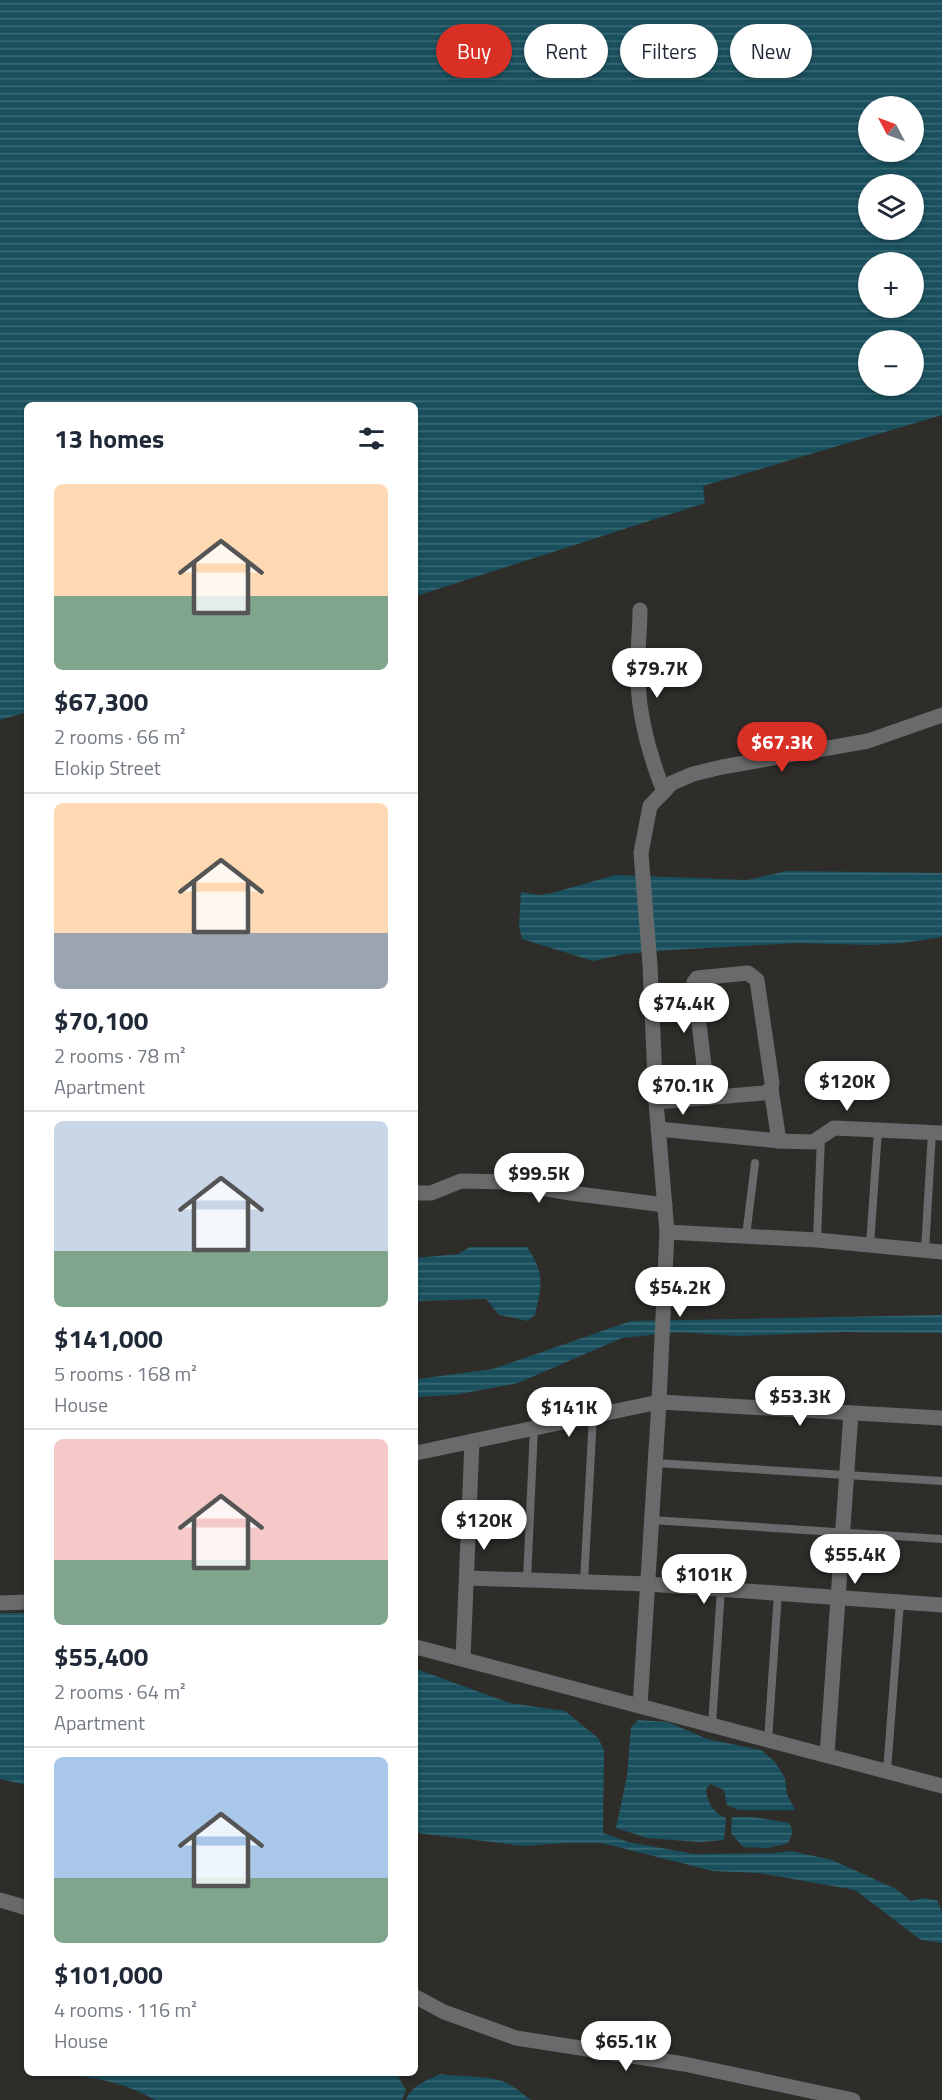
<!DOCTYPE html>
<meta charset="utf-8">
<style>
body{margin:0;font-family:"Titillium Web",sans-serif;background:#f2f2f3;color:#1f2937;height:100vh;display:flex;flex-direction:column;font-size:22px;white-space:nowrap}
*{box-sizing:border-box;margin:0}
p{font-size:20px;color:#747a83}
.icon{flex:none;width:33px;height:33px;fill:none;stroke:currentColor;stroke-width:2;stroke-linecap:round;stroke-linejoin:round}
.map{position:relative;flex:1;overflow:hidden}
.details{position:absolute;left:24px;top:402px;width:394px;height:1674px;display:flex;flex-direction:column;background:#fff;border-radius:9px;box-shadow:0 2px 4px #0004}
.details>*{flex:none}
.top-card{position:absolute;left:436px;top:24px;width:416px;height:54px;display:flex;gap:12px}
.needle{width:39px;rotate:311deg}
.controls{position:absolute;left:858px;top:96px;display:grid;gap:12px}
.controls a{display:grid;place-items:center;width:66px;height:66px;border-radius:50%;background:#fff;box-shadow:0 2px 4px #0004;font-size:30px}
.price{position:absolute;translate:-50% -51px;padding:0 14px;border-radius:21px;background:#fff;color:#222;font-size:20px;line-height:39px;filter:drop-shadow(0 2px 3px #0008)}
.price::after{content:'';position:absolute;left:50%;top:36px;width:18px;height:14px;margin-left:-9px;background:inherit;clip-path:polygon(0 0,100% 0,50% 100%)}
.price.selected{background:#d93025;color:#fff}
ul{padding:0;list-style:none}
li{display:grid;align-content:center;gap:12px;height:318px;padding:0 30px}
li+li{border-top:2px solid #e0e1e3}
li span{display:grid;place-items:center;height:186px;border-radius:9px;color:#555}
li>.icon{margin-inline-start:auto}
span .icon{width:108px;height:108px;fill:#fffc;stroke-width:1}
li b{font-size:26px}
h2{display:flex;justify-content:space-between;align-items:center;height:72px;padding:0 30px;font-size:26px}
.tag{padding:0 21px;border-radius:27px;background:#fff;box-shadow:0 2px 4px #0004;font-size:21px;line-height:54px}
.tag.selected{background:#d93025;color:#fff}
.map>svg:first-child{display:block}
.water{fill:url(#water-rules);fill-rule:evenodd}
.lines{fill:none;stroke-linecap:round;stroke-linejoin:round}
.service{stroke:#686a6b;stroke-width:8}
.minor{stroke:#686a6b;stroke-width:15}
</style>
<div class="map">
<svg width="942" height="2100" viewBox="0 0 942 2100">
<defs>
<pattern id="water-rules" width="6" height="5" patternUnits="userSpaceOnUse" patternTransform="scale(1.5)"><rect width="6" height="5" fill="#1a505e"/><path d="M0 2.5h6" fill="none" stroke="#3c6a75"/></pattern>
</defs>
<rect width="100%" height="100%" fill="#2f2d2a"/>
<g class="water">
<path d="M0,0H942V415L703,486L705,503L416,596V405H27V712L0,720ZM914,106V152H868V106ZM914,184V230H868V184ZM868,262H914V308H868ZM914,340V386H868V340Z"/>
<path d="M787,871L942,873V937L902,943L872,945L796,943L671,950L625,954L593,961L522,939L519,926L521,892L539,895L552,893L615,875L747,880Z"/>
<path d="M470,1247H527C545,1274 542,1284 535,1315L528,1321L499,1315L486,1299L416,1301V1258L458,1254Z"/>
<path d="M942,1315V1333L841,1332L737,1336L678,1332L622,1338L518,1383L454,1395L416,1397L418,1379L493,1369L631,1321Z"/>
<path d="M0,1613H27V1785L0,1779Z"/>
<path d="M416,1669L510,1703L565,1711L598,1738L604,1750L603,1833L628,1842L694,1854L774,1853L791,1851L832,1860L896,1889L911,1901L923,1898L937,1900L942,1912V1943L921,1940L855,1890L759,1873L713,1871L602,1843H564L524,1846L416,1833Z"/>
<path d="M638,1720L668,1722L707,1739L761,1750L774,1761L780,1770L785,1778L787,1794L795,1810H738L727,1805L724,1790L710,1784L706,1790C708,1804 713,1812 726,1818L724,1840L699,1842L647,1838L616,1828L627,1776L631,1727Z"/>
<path d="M732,1817H753L789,1823C794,1831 792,1835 788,1843L768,1848L743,1847L731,1833Z"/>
<path d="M57,2073H396L406,2090L402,2100H155C124,2082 92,2077 57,2073Z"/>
<path d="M440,2074C459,2077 491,2075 507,2083C516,2087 523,2095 531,2100H406C412,2085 426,2081 440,2074Z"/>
</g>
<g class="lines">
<g class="service">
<path d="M746,1236L755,1163"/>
<path d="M817,1240L821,1136"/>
<path d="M870,1245L878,1130"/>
<path d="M925,1250L932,1133"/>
<path d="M656,1463L942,1481"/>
<path d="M652,1520L942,1539"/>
<path d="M527,1580L534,1428"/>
<path d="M584,1582L593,1416"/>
<path d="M712,1725L721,1589"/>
<path d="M768,1740L778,1593"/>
<path d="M887,1771L900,1602"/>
</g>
<g class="minor">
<path d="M640,610C640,634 636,660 638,684C640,721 650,757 664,792"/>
<path d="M771,1089L779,1141L813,1142L834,1128L942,1133"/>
<path d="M656,1102L765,1093L771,1089L772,1083L757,980L748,973L697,978L694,982L708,1098"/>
<path d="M658,1129L779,1141"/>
<path d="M416,1193H431L461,1181L509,1182L570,1193L665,1205"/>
<path d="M667,1232L817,1240L942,1252"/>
<path d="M416,1453L659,1402L942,1418"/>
<path d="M467,1578L648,1584L942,1605"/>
<path d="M0,1603L27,1602"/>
<path d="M416,1647L942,1786"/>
<path d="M463,1659L472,1441"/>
<path d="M640,1706L659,1402L667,1232L656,1102L650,965L641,853L650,806L672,783L693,774L722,767L868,741L942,715"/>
<path d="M827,1755L851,1413"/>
<path d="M0,1900L27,1908"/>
<path d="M416,1997L444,2012L516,2038L684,2064L853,2100"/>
</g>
</g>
</svg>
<div class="controls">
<a><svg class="needle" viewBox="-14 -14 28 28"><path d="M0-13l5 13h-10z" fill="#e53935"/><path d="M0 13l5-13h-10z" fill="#747a83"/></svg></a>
<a><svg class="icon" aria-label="layers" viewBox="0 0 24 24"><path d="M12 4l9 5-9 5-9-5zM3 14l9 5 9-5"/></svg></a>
<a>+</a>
<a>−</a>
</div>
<b class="price" style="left:657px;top:699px">$79.7K</b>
<b class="price selected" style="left:782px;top:773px">$67.3K</b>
<b class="price" style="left:684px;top:1034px">$74.4K</b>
<b class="price" style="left:847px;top:1112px">$120K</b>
<b class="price" style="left:683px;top:1116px">$70.1K</b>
<b class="price" style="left:539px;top:1204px">$99.5K</b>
<b class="price" style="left:680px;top:1318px">$54.2K</b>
<b class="price" style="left:800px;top:1427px">$53.3K</b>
<b class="price" style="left:569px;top:1438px">$141K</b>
<b class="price" style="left:484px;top:1551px">$120K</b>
<b class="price" style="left:855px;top:1585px">$55.4K</b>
<b class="price" style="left:704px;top:1605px">$101K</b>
<b class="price" style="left:626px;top:2072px">$65.1K</b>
<div class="top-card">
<a class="tag selected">Buy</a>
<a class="tag">Rent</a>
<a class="tag">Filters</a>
<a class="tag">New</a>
</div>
<section class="details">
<h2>13 homes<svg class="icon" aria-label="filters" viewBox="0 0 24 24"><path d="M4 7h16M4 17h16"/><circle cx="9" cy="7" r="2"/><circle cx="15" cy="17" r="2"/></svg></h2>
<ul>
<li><span style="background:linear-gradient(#ffd9b3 60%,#7fa58c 0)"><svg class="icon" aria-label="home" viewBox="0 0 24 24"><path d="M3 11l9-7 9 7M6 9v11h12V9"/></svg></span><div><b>$67,300</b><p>2 rooms · 66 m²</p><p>Elokip Street</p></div></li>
<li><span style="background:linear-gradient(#ffd9b3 70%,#9aa5b1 0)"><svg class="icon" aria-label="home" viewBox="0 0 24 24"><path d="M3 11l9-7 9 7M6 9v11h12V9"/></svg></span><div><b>$70,100</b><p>2 rooms · 78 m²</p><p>Apartment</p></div></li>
<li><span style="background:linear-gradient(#c9d6e8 70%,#7fa58c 0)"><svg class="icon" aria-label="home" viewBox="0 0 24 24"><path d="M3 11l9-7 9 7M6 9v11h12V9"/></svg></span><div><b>$141,000</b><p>5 rooms · 168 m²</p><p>House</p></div></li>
<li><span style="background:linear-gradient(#f6c9c9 65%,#7fa58c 0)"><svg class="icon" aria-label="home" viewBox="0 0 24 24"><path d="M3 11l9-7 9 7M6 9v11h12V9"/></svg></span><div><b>$55,400</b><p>2 rooms · 64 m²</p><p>Apartment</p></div></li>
<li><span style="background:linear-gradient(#a9c7e8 65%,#7fa58c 0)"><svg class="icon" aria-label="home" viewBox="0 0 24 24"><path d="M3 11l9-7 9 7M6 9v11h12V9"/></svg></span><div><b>$101,000</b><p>4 rooms · 116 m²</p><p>House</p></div></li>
</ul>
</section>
</div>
